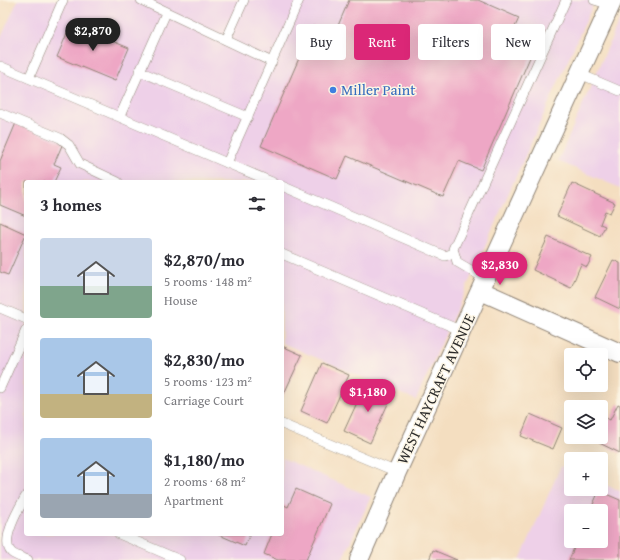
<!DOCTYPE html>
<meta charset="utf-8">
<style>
body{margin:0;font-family:"Gentium Book Plus",serif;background:#f2f2f3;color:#2b2b33;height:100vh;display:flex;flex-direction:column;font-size:15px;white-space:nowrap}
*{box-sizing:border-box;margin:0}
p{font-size:13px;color:#7c7c81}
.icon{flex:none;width:22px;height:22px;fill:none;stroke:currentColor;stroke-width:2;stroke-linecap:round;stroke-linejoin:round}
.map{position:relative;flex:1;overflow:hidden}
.panel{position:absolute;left:24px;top:180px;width:260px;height:356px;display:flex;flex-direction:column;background:#fff;border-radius:4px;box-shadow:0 4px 16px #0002}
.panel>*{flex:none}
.banner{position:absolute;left:296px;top:24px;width:264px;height:36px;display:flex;gap:8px}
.tools{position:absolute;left:564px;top:348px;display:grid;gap:8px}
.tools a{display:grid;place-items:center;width:44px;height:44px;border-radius:4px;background:#fff;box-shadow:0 4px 16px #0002;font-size:20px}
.price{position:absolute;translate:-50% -34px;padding:0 9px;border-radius:14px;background:#db2777;color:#fff;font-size:13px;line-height:26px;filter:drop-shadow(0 1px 2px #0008)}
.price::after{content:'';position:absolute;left:50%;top:24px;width:12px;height:9px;margin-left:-6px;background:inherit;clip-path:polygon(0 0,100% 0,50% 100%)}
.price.selected{background:#222;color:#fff}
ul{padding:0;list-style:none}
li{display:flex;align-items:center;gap:12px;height:100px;padding:0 16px}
li span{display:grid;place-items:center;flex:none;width:112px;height:80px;border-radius:4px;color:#555}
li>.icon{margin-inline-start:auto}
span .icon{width:48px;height:48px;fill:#fffc;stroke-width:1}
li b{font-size:17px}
h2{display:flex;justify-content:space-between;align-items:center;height:48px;padding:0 16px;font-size:17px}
.tag{padding:0 14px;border-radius:4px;background:#fff;box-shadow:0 4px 16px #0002;font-size:14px;line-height:36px}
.tag.selected{background:#db2777;color:#fff}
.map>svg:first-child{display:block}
.built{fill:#eed0e8;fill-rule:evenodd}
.building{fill:#eea7c5}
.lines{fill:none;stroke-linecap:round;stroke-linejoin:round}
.lane-casing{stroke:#908476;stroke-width:10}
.street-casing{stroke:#908476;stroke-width:20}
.lane{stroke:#fff;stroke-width:9}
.street{stroke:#fff;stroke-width:18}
.shop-dot{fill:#3f7fe0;stroke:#fcf5e5;stroke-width:1.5}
.labels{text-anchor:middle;stroke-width:3;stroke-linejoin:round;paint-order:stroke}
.shop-label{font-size:15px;fill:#366cbe;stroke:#fcf5e5;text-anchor:start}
.street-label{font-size:15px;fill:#2b2b2b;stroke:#fcf5e5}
</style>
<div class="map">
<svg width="620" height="560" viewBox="0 0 620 560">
<rect width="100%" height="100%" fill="#fcf5e5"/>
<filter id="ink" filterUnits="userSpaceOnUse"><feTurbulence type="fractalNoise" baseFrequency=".025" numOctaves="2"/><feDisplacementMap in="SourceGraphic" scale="8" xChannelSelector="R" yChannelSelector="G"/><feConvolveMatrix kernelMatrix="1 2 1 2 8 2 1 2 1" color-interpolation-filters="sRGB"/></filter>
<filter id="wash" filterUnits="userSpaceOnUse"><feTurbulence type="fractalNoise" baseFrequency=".012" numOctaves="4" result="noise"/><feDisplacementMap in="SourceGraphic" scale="16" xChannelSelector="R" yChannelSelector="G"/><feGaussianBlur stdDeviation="0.9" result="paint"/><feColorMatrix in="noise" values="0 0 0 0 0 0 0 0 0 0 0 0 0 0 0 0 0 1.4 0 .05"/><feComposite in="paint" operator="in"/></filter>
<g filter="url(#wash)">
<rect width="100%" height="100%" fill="#f4dec0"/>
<g class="built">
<path d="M18,0H595L416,400L282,343V182H26V534H282V458L371,497L342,560H0V40Z"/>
<path d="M620,19V188L558,161Z"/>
<path d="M561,466L571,470V489H601V483L620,491V560H520ZM571,511H601V541H571Z"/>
</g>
<g id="blocks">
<g class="building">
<path d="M349,0H478L519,18L507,45L531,55L481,170L459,161L443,197L347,156L337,179L261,146L313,26L334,35Z"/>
<path d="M71,24L129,48L115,81L57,57Z"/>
<path d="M16,123L63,143L54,164L61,167L54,182H26V216L0,205V161Z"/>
<path d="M572,183L615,203L610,213L605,211L600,224L605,226L600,236L557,216Z"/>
<path d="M0,222L26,234L8,275L0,272Z"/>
<path d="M548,237L592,257L587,267L581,264L571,288L533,270Z"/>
<path d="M613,260L620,263V309L595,297Z"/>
<path d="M282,346L302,355L282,398Z"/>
<path d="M322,363L349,375L327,423L301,411Z"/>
<path d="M366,383L392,395L370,443L344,431Z"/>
<path d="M618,404L620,405V453L591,439L592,437H601L602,416L610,420Z"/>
<path d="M530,414L562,428L553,449L521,436Z"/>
<path d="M296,489L330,504L306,560H278L264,554L272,534H282V504L288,507Z"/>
<path d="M599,491L620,500V560H569L577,541H601V511H590Z"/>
<path d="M217,534H250L245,546Z"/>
<path d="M433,550L457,560H429Z"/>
</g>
</g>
</g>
<g filter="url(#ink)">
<use href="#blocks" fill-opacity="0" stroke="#908476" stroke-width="1"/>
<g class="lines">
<g class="lane-casing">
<g id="lane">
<path d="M141,0L272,62"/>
<path d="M594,0L611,5"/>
<path d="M226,40L244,0"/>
<path d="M0,66L227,163L299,0"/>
<path d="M139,71L248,117"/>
<path d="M580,74L620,91"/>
<path d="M29,78L63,0"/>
<path d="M0,113L60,138L69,145L80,164L118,182"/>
<path d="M120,116L166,13"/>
<path d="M227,163L272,182"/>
<path d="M282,186L445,256L454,253"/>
<path d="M282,254L462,331"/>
<path d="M486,279L457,262L453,249L566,0"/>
<path d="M0,308L26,319"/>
<path d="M0,388L26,330"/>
<path d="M282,424L397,472"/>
<path d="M26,496C19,508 0,540 11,552C15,556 23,558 28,560"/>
<path d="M119,534L180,560"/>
</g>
</g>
<g class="street-casing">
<g id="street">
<path d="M481,291L620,353"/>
<path d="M359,560L397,472L613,0"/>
</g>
</g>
<use href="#lane" class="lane"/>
<use href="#street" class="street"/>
</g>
</g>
<circle class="shop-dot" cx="333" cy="90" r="4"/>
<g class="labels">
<g class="shop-label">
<text x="341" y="95">Miller Paint</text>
</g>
<g class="street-label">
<text transform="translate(436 389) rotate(-65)" y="5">WEST HAYCRAFT AVENUE</text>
</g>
</g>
</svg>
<div class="tools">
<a><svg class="icon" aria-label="locate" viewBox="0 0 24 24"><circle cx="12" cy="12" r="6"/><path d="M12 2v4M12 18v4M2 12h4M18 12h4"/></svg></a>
<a><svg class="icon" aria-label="layers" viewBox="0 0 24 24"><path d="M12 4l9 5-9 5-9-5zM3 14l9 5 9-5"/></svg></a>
<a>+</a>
<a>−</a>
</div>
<b class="price selected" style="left:93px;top:52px">$2,870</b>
<b class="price" style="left:500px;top:286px">$2,830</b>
<b class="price" style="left:368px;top:413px">$1,180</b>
<div class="banner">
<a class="tag">Buy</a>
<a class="tag selected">Rent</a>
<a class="tag">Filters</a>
<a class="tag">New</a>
</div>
<section class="panel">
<h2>3 homes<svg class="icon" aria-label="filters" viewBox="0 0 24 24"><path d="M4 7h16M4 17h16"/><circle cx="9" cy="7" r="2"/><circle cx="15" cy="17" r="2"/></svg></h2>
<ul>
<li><span style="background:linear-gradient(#c9d6e8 60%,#7fa58c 0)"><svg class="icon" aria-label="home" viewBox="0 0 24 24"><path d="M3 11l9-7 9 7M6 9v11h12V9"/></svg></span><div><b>$2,870/mo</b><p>5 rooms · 148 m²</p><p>House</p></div></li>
<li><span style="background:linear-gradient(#a9c7e8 70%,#c2b280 0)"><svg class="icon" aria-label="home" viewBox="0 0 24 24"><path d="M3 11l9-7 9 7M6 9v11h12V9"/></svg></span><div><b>$2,830/mo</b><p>5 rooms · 123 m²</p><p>Carriage Court</p></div></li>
<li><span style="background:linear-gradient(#a9c7e8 70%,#9aa5b1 0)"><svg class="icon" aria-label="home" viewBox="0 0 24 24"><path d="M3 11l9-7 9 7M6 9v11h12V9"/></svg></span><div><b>$1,180/mo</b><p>2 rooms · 68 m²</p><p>Apartment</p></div></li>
</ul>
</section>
</div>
